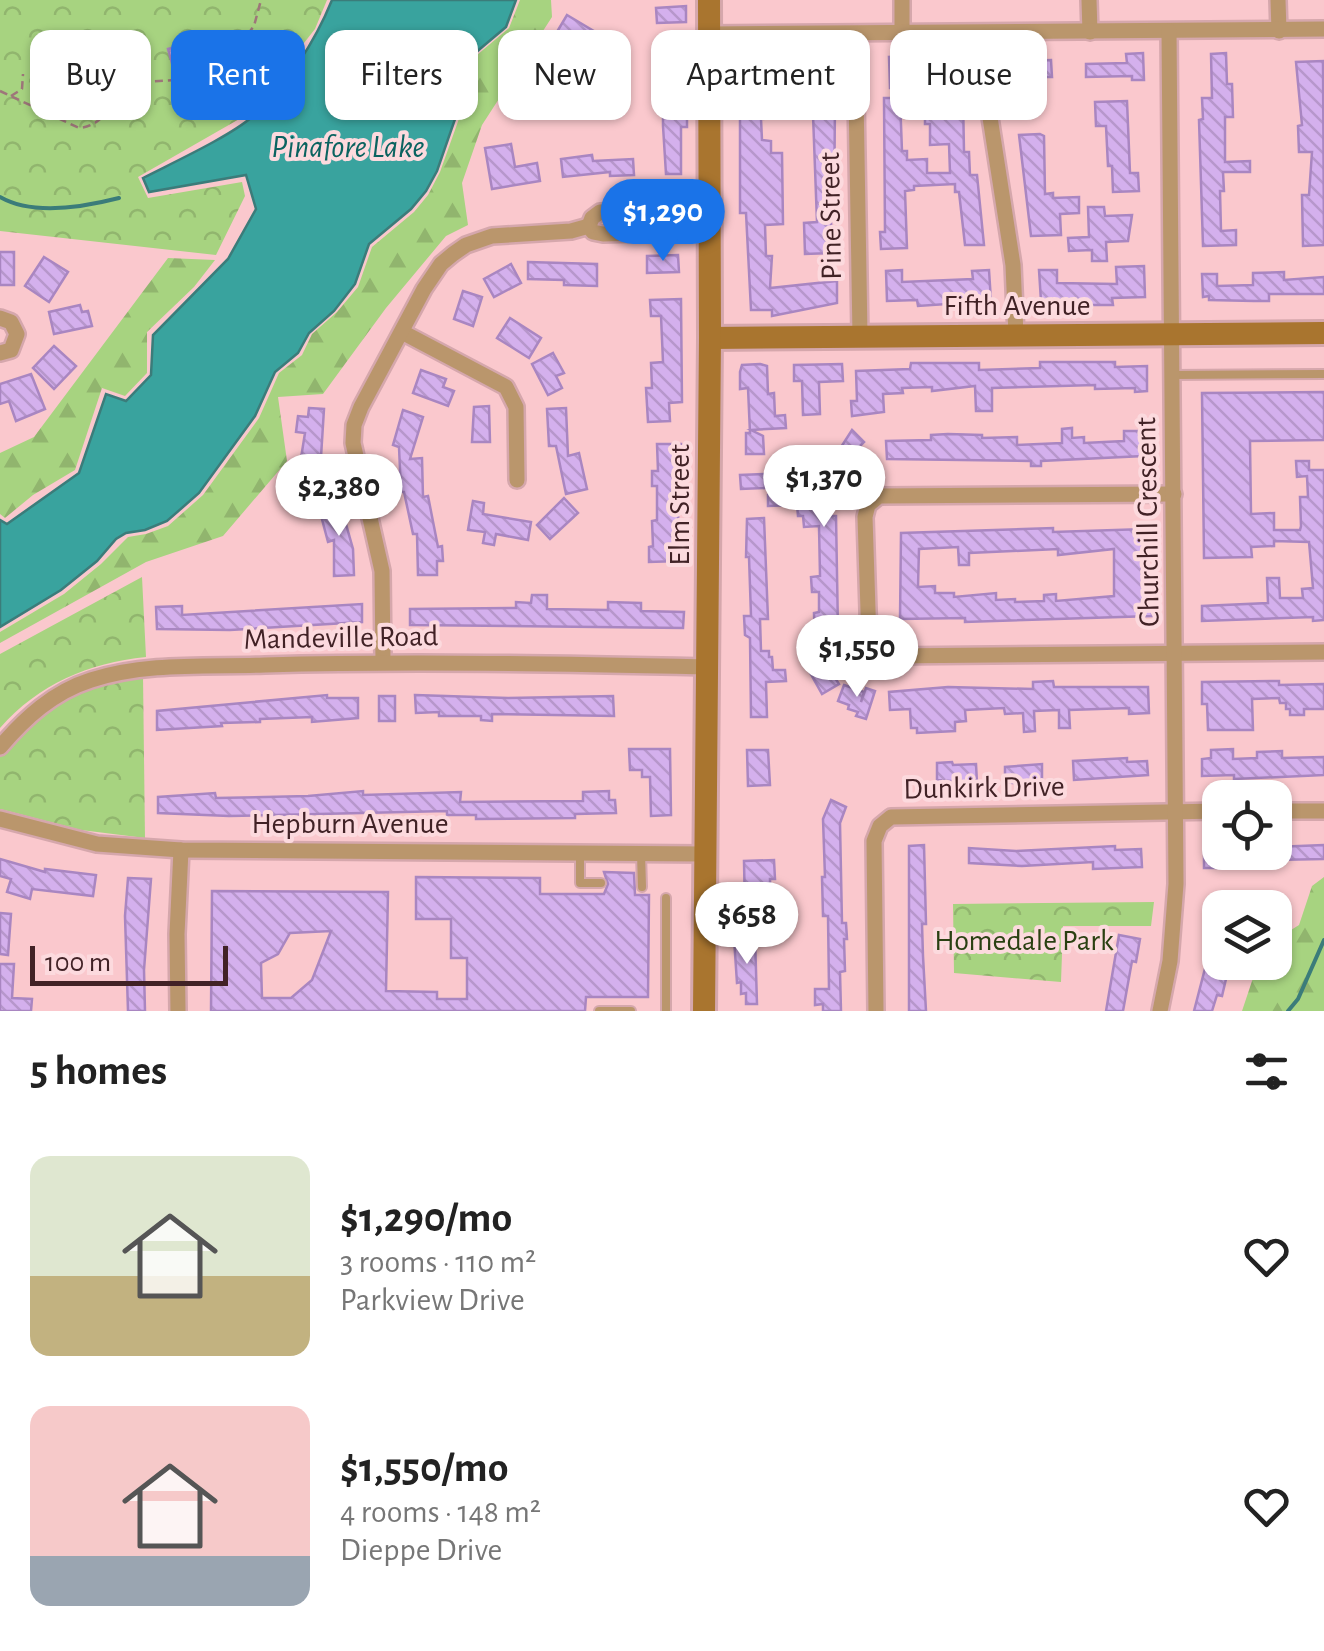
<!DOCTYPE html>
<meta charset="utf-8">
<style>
body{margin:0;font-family:"Alegreya Sans",sans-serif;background:#f6f6f6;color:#222;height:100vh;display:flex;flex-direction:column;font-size:38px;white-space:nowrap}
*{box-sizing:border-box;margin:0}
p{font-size:32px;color:#767676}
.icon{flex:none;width:55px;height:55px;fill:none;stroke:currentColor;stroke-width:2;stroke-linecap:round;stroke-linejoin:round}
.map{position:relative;height:1011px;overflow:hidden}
.side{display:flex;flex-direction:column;background:#fff;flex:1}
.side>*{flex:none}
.banner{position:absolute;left:30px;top:30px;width:1265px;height:90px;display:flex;gap:20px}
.controls{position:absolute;left:1202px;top:780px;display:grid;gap:20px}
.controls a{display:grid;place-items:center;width:90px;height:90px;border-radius:20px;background:#fff;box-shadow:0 2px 8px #0004;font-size:50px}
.scale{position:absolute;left:30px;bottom:25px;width:198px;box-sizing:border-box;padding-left:10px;border:5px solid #412226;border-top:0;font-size:28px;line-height:35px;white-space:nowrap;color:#412226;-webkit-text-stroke:8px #fcdade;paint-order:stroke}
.price{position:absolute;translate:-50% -85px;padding:0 22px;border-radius:35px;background:#fff;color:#222;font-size:32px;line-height:65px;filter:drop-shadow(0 2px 5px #0008)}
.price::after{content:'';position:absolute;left:50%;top:60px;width:30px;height:22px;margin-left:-15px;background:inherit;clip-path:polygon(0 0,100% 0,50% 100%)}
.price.active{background:#1a73e8;color:#fff}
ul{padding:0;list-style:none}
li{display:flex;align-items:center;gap:30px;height:250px;padding:0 30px}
li span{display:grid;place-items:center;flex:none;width:280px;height:200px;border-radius:20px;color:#555}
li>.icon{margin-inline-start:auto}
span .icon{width:120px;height:120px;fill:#fffc;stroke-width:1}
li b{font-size:42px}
h2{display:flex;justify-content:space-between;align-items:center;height:120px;padding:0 30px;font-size:42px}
.pill{padding:0 35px;border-radius:20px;background:#fff;box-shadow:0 2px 8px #0004;font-size:35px;line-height:90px}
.pill.active{background:#1a73e8;color:#fff}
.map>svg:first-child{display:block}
.forest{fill:url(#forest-firs)}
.park{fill:url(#park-crowns)}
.water{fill:#39a39e;stroke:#3b7c7a;stroke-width:2.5}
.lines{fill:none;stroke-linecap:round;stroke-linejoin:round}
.stream{stroke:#3b7c7a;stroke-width:4}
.building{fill:url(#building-back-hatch);stroke:#a986c1;stroke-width:2.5;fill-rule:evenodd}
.lane-casing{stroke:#d5a7ac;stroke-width:12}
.street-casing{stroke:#d5a7ac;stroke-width:20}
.secondary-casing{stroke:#d5a7ac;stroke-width:28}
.path{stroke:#9e767a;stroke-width:2.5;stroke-dasharray:8 5;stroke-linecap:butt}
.lane{stroke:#ba966c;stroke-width:8}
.street{stroke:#ba966c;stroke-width:15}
.secondary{stroke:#a9752f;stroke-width:22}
.labels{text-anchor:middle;stroke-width:8;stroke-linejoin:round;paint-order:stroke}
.street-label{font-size:30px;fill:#412226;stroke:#fcdade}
.park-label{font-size:30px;fill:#2a4012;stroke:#fcdade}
.water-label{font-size:32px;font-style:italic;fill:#0a6360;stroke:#fcdade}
</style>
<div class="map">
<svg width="1324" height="1011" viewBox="0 0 1324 1011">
<defs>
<pattern id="forest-firs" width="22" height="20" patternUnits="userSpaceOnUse" patternTransform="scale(2.5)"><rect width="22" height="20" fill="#a7d380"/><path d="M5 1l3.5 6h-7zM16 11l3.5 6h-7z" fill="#91b56e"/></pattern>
<pattern id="park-crowns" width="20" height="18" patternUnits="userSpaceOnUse" patternTransform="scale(2.5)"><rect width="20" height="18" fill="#a7d380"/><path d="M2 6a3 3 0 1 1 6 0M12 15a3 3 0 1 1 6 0" fill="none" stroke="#91b56e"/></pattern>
<pattern id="building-back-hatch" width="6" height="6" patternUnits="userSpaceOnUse" patternTransform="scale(2.5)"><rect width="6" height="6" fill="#d4b0ed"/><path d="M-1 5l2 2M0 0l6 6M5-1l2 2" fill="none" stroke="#b797cb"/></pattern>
</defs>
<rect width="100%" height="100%" fill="#fac8cd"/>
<g class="forest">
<path d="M520,0H551L552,17L482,125L462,183L468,225L446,236L386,308L323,394L278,397L287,461L223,536L146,562L0,643V632L64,594L101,564L128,537L146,534L168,526L203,495L259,418L279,373L302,355L312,334L337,312L358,287L372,247L414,212L428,195L440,172L466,99L458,71L509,28Z"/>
<path d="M168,258L215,260L194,287L147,332V373L125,396L102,388L75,470L33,495L5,518L0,514V453L34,437Z"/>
<path d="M1324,877V1011H1242L1258,963L1275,962V940L1299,925L1312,886Z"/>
</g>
<g class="park">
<path d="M0,0H327L315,29L248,114L138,177L148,198L242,182L245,196L216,255L0,231Z"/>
<path d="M142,577L146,657C88,663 39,684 0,728V654Z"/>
<path d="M143,675L145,838L81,830L0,809V757L33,720L86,686Z"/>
<path d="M1154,902L1151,926H1063L1061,982L954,973L953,904Z"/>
</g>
<path class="water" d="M332,0H516L506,27L455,70L462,99L437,171L426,191L411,209L369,244L355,284L334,311L309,333L298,353L275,372L255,416L199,493L167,521L145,530L126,533L116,539L97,561L61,590L0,627V520L7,524L79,473L106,394L126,401L151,375L153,335L228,259L256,209L246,175L149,192L143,178C172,163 231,136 253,116C287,85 315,42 332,0Z"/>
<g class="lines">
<g class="stream">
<path d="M0,197C33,216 84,207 119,198"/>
<path d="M1288,1011L1298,999L1324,940"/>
</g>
</g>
<g class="building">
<path d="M686,6V22L657,23L656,8Z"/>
<path d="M567,15L597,33L553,107L523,89Z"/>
<path d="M214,37L222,65L176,78L168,49Z"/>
<path d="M780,53L783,97L815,96L809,58H831L835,100L834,220H831L832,253L805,254L804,223L817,222L813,115L761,119L762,140L771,141V153H782L783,224L765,225L766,256H772L770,288L837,281V303L772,316V310H751L746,213H740V87L728,88V73L754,68V60L760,54Z"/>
<path d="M1143,53L1144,80H1132V76L1086,77V64L1127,63L1126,54Z"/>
<path d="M1226,53L1227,84H1232L1233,117H1225V162L1250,161V172H1223L1224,191H1220L1221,231L1236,230V245L1203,246L1199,120L1203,119L1202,98H1212L1211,54Z"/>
<path d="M957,55V97H963L964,152H969L970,175H977L984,245H965L959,192H955V184L914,186V190L905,191L907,248L881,249L880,232H885L884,98H900L902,151H907V160L927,159V173H950L949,144L930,145V124H925V111H943L942,88H890L889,57L905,56V67L941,65L940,56Z"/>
<path d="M1051,60L1052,77H1036V101L1015,102V90H1022L1021,61Z"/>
<path d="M1323,61L1324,245L1303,246L1302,195H1309L1312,152H1299L1298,126L1302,125L1296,62Z"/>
<path d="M687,85V127H681V174H666L663,126V112H667L666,86Z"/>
<path d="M1127,101L1130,173H1138L1139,191L1113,192L1112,166H1108L1106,126H1096L1095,102Z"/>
<path d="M1040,134L1044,136L1045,194L1053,193V198L1079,197V213L1060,214L1061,235L1031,236L1019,135Z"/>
<path d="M511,144L515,167L537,163L540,181L492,189L485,148Z"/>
<path d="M592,155L593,161L633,159L634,175L610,176V172L563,177L561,159Z"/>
<path d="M1088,207H1104L1105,216L1132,215L1128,241L1106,242L1107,261H1092V250L1069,251L1068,238L1089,237Z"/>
<rect x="0" y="252" width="14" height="33"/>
<path d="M678,255L679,272L647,273V256Z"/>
<path d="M44,257L68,272L49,302L25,286Z"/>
<path d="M528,262L597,264V286L564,285V280L528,279Z"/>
<path d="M511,264L521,283L494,297L484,279Z"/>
<path d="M1144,266L1145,297L1112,298L1113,305H1073V299L1041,301L1039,270H1057V283L1117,284L1116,267Z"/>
<path d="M902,270V282L973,279L972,271L989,270L991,301L918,306L917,300L887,301L886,271Z"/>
<path d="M1284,272V280L1324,277V294H1269V301H1254L1209,300V296L1203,297L1202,274H1217V286L1253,285V273Z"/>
<path d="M463,291L482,297L473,326L454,319Z"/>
<path d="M681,299L682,402L669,403L670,421L648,422L646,388H652L651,363L663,362L661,316H651L650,300Z"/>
<path d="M80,305L82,312L88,311L92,326L54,334L49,312Z"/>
<path d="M510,318L541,338L529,358L497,338Z"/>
<path d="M54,346L76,366L54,389L33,368Z"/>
<path d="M553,353L564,373L556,376L562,388L548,395L532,364Z"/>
<path d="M1040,362H1115V367L1147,366V391L1135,392V388L1095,389V385L992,388V411H976L975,386L932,391V387L902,388L903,393L883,394L884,412L852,416L851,401H857L856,371L910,369L911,363H979V370L1040,368Z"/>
<path d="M760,364L767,366L768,394L774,393L775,416L785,415L786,428L751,430L763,436L764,454H746V433H750L748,388L740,389V372L742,365Z"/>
<path d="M842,364L843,381L819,382L820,414L803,415L802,381H794V365Z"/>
<path d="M421,370L446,379L443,387L454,391L448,406L413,393Z"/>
<path d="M31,374L45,409L16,421L9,401L0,404V384Z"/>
<path d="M1324,392V440L1250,441L1251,514L1274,513V530H1300L1301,526L1300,497H1308L1307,476L1297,477L1296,461H1309V470H1324V620L1313,621V617L1202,621V606L1268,603L1267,578H1279L1280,598H1303L1302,589L1313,588L1309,542L1274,541V546L1251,547L1252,557L1204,558L1202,393Z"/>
<path d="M489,406L490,442H472L474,407Z"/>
<path d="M309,408L324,409L321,457H329L330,476H322L323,497L303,498L301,458L305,433L296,432L298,416L308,417Z"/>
<path d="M566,408L568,456L579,453L587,489L566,494L556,446H549L547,409Z"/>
<path d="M403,410L423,417L410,459L422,458L423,497L428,496L438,547L442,546L443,561H437V575H418L417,534H413L404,492H401L399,447L393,445Z"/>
<path d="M1072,428V438L1084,437V443L1124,441V431H1142L1143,456L1041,461V466H1031V461L887,459L886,441L931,440V435L948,434L982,435V438L1017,437V445L1062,443V429Z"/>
<path d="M852,430L864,442L856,450L864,458L852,470L847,466L823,516H836L838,630L827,631L828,643L815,644L814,613L819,612V592H812L811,577L820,576L819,526L804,527L803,516H798L797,505L768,506V495L796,494L802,481L812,486L822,466L827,469Z"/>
<path d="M657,444H681V459H677L679,561L649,562V547L653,546L652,521L657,520V486H652V471H658Z"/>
<path d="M765,474V488L741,489L740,475Z"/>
<path d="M564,498L578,513L550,539L537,525Z"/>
<path d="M473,501L484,503L483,514L531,522L528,540L496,534L494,545L483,543L485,532L468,530Z"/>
<path d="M340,503L353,549L354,575L334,576V540L328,542L319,508Z"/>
<path d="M764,518L768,619H760L761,651H769V657H772L773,670H785L786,681L766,682L767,717H751L750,638L745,635L744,616H751L749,557H746L747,519Z"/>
<path d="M1053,528V532L1145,529L1146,555L1141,556L1142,580H1146L1147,599H1151L1152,616L965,622V618L900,619L901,533ZM958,547L959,565H969V553L1058,549V555L1114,549V596L1056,601V594L1044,595V601L1015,602V599L996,600V593L954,597V593H935V586L918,587L919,549Z"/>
<path d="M532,595H547V609L608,610V602L641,603V611L684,612L683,628L410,625V609L516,608V602L531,603Z"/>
<path d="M362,604V622L230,630L157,629L156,607L182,606V615Z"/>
<path d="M818,651L839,684L822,694L803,660Z"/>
<path d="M1053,681L1054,687H1148L1149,713L1129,714V708L1069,710L1070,728H1059V710L1034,711L1035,731L1024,732L1023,713L1005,714L1004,708L965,710L966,721L955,722V731L917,733V728H911L910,709L890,710L889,692L948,687L1033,689V682Z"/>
<path d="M1279,681V685L1324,684V709H1304V715H1290V709H1286V703H1280L1279,698L1252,699L1253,730H1208L1207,704H1202V682Z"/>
<path d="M844,685L864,692L861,702L866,688L875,691L866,719L856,716L858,712L848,709L849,705L838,701Z"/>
<path d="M327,695V698H358V718L312,722V717L260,719V722L221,723L222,726L157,730V711Z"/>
<path d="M415,695L508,698L613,696L614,716L492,714V721L481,720V716H439V712L416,713Z"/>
<rect x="379" y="696" width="16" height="25"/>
<path d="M629,749H670L671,815L651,816L650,777H642V770H630Z"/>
<path d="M1233,749V759L1257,758V752L1282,751V758L1324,757V775L1234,779V775L1202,776V759L1211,758V750Z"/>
<path d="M747,750H768L770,785L748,786Z"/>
<path d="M1127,758V762L1147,761L1148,775L1074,780L1073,761Z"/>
<path d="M952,762L953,765L976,764L977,783L937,780V763Z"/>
<path d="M1042,764V783H1005V767Z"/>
<path d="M363,791V795L461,792L460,802L583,801V792L609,791V800H615L616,813L575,814V818L476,819V815H447V811L229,816L158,813V797L215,793L216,798L308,796Z"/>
<path d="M831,800L846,807L840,823L842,923H846L847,939H844L845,971L840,972L841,1011H823V1004L815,1005V989H829L828,916H823L822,877H825L823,819Z"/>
<path d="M924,845L926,924H922L923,956L926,1011H909V846Z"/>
<path d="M1324,845V859L1275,860V847Z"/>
<path d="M1115,846V850L1141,849L1142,867L1093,869V862L1022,866L969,863V848L1016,851Z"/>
<path d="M1220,847V852H1260L1261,862L1221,864V868H1204V848Z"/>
<path d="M0,859L45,872V869L96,875L93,896L32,889L30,899L7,892L11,879L0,876Z"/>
<path d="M774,860L775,879H770L771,931H754L753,912H745L744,861Z"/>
<path d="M604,872L634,873L635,895H649L648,997H586L585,1011H211L212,891L388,892L386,991L437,992V999H467V958H451V919H416V877L540,878V894H604L608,884ZM331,931L312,980L291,998H262L261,963L278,954L290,933Z"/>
<path d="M128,878L151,879L144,970L145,1011H128L125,916Z"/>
<path d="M0,913L11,914L8,955L0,954Z"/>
<path d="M1216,926L1220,927V962H1230L1222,996L1217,995L1212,1011H1194Z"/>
<path d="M1119,935L1140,939L1136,962L1132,961L1123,1011H1106Z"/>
<path d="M755,937L757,1004H746V993L741,994V982L737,983L734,938Z"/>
<path d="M0,964H14L12,998L32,999L31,1011H0Z"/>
</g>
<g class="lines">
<g class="lane-casing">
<g id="lane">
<path d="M1173,375L1324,374"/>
<path d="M580,852V883H601"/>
<path d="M641,853L642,887"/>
<path d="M666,898V1011"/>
<path d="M599,1011H631"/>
</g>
</g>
<g class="street-casing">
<g id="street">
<path d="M902,0V32"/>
<path d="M1089,0L1090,32"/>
<path d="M1278,0L1279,31"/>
<path d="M709,34L1324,29"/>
<path d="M855,34L860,336"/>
<path d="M988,34L989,111L1013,265L1016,335"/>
<path d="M708,231L603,234L593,232L589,226L592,218L600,212L708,208"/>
<path d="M0,318L11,322L17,334L11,350L0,353"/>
<path d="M402,332L506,387L516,407L517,480"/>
<path d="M1174,494L879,496L868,505L865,517L869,641L878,652L890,656L1324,652"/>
<path d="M383,661L382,571L353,443L354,425L361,407L424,289L441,264L453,254L466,245L492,236L571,231L589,226"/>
<path d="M0,747C25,718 53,692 91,680C146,662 208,667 265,665C412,661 560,664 707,667"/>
<path d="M1275,811H1324"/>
<path d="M0,819L97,844L181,850L704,854"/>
<path d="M178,1011L177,934L181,850"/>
<path d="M876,1011L874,841L880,826L891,817L1220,811"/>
<path d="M1160,1011L1170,961L1176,884L1169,31"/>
</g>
</g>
<g class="secondary-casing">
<g id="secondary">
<path d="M710,338L1324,333"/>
<path d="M704,1011L710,338L709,0"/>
</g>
</g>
<g class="path">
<path d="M0,91L79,128C105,126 113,99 131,83L175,80L202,85L215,78L254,26L261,0"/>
<path d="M11,96L22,89L23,74"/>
</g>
<use href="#lane" class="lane"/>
<use href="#street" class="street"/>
<use href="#secondary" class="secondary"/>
</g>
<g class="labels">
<g class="street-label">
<text transform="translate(830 216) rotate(-91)" y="10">Pine Street</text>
<text x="1017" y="315">Fifth Avenue</text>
<text transform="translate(679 505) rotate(-90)" y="10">Elm Street</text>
<text transform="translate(1147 522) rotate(-91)" y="10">Churchill Crescent</text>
<text transform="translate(341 637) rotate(-1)" y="10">Mandeville Road</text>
<text transform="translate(984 787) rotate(-1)" y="10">Dunkirk Drive</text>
<text x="350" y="833">Hepburn Avenue</text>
</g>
<g class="park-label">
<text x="1024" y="950">Homedale Park</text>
</g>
<g class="water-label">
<text x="348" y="157">Pinafore Lake</text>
</g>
</g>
</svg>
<div class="controls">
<a><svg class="icon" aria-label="locate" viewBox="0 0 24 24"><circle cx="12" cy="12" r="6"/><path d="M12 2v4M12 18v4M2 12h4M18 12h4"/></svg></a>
<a><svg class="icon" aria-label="layers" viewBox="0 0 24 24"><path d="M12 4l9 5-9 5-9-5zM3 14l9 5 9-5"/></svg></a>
</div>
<div class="scale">100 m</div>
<b class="price active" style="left:663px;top:264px">$1,290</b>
<b class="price" style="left:824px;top:530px">$1,370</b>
<b class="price" style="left:339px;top:539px">$2,380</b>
<b class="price" style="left:857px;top:700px">$1,550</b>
<b class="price" style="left:747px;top:967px">$658</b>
<div class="banner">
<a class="pill">Buy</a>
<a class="pill active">Rent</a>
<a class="pill">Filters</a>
<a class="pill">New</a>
<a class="pill">Apartment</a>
<a class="pill">House</a>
</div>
</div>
<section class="side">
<h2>5 homes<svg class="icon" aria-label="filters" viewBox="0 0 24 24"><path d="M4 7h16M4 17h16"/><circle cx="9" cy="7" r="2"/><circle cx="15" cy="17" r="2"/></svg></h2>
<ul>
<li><span style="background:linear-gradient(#dfe7d0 60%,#c2b280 0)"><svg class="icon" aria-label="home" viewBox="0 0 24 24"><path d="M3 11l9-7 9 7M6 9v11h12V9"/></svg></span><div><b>$1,290/mo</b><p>3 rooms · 110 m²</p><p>Parkview Drive</p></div><svg class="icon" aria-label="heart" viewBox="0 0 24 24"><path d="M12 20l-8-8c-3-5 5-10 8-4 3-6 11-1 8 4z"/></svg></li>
<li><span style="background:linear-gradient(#f6c9c9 75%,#9aa5b1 0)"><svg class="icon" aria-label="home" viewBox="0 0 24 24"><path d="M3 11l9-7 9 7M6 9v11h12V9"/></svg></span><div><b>$1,550/mo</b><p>4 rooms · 148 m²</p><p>Dieppe Drive</p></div><svg class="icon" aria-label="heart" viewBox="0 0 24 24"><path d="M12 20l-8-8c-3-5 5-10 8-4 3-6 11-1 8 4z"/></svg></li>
</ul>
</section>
